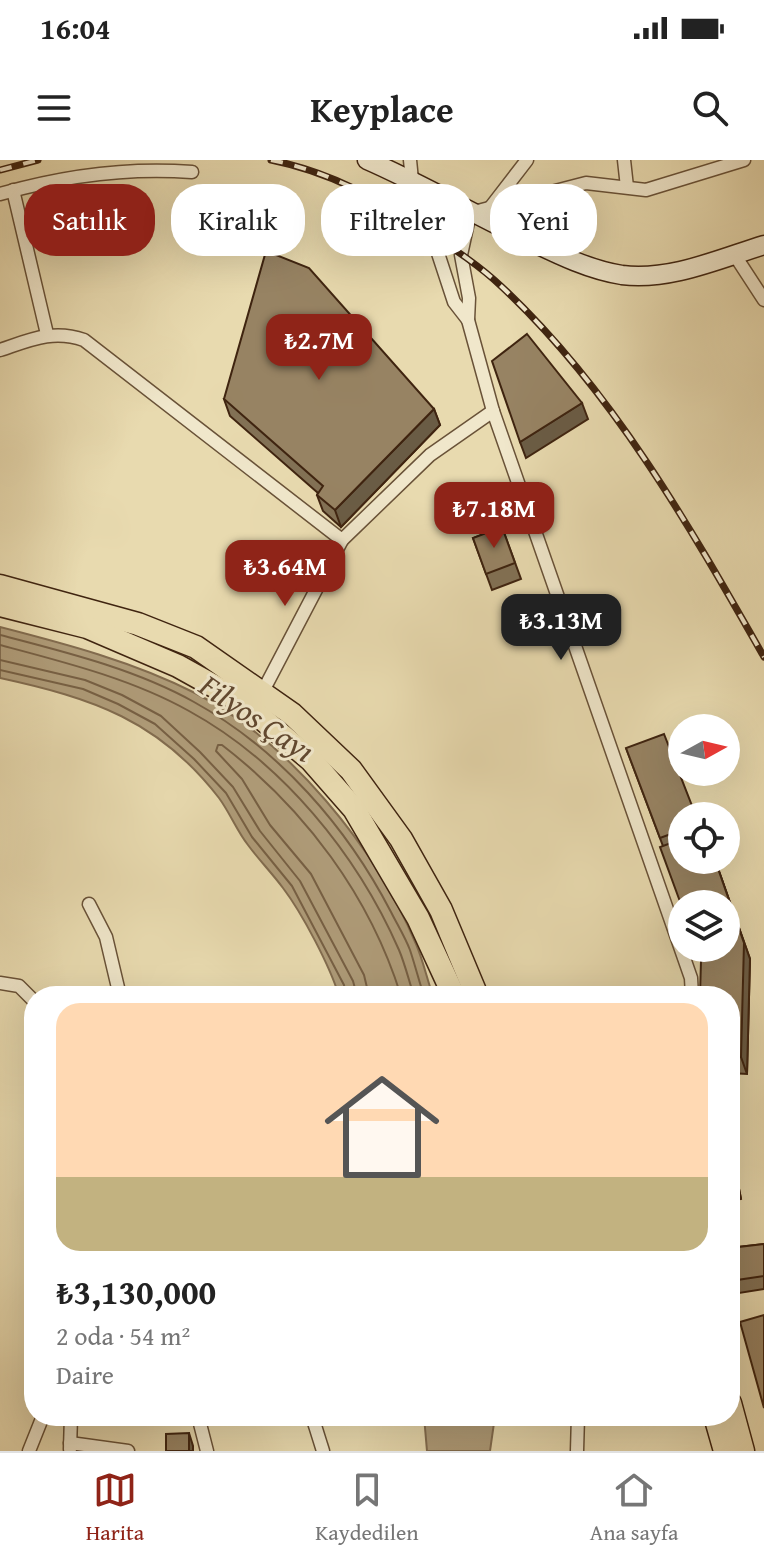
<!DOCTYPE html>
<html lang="tr">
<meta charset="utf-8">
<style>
body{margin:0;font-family:"Gentium Book Plus",serif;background:#f6f6f6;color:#222;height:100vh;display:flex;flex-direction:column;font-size:30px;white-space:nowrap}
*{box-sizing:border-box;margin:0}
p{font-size:26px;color:#767676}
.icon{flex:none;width:44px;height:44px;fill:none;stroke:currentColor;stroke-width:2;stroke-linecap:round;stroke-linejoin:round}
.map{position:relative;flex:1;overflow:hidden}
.drawer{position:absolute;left:24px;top:826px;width:716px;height:440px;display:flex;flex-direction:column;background:#fff;border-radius:32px;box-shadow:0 8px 32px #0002}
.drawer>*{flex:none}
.banner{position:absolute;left:24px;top:24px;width:716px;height:72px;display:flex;gap:16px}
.needle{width:52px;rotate:82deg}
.fabs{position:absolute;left:668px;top:554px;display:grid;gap:16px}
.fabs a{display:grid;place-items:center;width:72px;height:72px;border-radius:50%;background:#fff;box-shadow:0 8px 32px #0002;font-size:40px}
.price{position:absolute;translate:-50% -68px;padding:0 18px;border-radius:16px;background:#8f2418;color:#fff;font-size:26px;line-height:52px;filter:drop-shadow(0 2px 4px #0008)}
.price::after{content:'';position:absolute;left:50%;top:48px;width:24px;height:18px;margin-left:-12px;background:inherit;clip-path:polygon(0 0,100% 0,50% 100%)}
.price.current{background:#222;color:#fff}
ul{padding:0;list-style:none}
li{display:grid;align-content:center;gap:16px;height:424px;padding:0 32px}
li span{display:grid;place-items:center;height:248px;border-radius:24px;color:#555}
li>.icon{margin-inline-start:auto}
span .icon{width:144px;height:144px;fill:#fffc;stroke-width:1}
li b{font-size:34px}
.chip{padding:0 28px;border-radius:32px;background:#fff;box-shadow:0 8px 32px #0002;font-size:28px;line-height:72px}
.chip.current{background:#8f2418;color:#fff}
.status{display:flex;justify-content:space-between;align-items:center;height:56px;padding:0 40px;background:#fff;direction:ltr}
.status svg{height:22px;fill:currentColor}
header{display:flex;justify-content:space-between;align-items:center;height:104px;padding:0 32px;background:#fff;font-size:36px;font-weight:800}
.tab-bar{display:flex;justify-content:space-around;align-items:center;height:112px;border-top:2px solid #e0e0e0;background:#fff;font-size:22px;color:#767676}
.tab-bar a{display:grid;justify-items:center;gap:4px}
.tab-bar .current{color:#8f2418}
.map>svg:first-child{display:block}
.water{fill:#af9c79;stroke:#826c4f;stroke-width:2}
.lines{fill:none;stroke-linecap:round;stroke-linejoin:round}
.shore{stroke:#776044;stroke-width:2}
.street-casing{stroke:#695238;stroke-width:15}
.secondary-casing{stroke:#3f2410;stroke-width:21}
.highway-casing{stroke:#3f2410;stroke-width:25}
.street{stroke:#f0e7cb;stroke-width:12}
.secondary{stroke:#f0e7cb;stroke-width:18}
.highway{stroke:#e8daaf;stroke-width:22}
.rail-casing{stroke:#3f2410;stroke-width:7}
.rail{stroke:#f0e7cb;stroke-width:4;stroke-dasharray:12;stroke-linecap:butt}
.wall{fill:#827155;stroke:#3f2410;stroke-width:2}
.shaded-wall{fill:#6a5c45;stroke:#3f2410;stroke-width:2}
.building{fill:#978363;stroke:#3f2410;stroke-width:2}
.labels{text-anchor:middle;stroke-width:6;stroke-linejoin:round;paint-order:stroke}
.water-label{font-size:32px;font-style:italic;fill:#614830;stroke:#f0e7cb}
</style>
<div class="status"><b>16:04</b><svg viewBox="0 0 49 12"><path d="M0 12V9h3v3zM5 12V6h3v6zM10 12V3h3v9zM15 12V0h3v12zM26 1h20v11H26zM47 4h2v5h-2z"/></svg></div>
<header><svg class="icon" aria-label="menu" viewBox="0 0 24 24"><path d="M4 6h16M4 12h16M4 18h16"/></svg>Keyplace<svg class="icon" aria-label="search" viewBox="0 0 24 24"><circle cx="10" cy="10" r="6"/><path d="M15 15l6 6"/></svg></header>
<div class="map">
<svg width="764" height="1291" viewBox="0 0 764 1291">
<rect width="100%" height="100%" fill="#e8daaf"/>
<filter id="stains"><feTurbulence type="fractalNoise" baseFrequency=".0025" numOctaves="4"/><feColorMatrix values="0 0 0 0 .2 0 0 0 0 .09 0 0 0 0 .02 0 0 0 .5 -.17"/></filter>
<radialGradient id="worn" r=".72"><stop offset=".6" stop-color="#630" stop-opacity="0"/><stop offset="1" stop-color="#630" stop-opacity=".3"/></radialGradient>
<g class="water">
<path d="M0,467C66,484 134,502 195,533C289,581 376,688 416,784C423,800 427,819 433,836H339C330,806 302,753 283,728C272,713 259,700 248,685C237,671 230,653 219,638C159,560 92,538 0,518Z"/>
<path d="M424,1256H495L490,1291H427Z"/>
</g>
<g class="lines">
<g class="shore">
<path d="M0,475C65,492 135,509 194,542C279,589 347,667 391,752C397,764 405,777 410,790C415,805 419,821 424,836"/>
<path d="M0,485C64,502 132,519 189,551C282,602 357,694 399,790C405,804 409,821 414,836"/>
<path d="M0,500L85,520L122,535L161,556L200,592L233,627L260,671L300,721L353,821L357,836"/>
<path d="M0,510L83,529L118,544L155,564L194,599L226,633L252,677L292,726L344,825L346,836"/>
<path d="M369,836L364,815L311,714L270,665L242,619L216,591L218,585H222C305,649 370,736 401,836"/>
</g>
<g class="street-casing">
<g id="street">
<path d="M410,0L412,20"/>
<path d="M624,0L627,27"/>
<path d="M13,30L47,174"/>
<path d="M0,34C63,16 127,7 192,12"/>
<path d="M437,36L432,75L454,142L468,160"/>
<path d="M490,48L527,0"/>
<path d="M734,94L764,140"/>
<path d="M0,190C30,180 53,169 84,180L342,380L430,295L493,251"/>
<path d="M262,533L342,380"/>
<path d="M89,744L106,777L119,832L123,836"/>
<path d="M0,823L19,826L34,841"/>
<path d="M692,836L691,818L493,251L468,160L469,138L461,95L470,53L586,23L646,30L744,0"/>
<path d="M198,1256L207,1291"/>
<path d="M312,1256L323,1291"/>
<path d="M70,1283L128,1291"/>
<path d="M70,1289L71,1256"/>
<path d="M29,1291L43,1256"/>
<path d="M577,1291L578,1256"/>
</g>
</g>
<g class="secondary-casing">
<path id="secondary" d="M367,0C422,24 475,55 530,81C559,95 590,110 622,115C670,121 719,99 764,85"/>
</g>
<g class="highway-casing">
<g id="highway">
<path d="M0,426L138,464L196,487L292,554L351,610L401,679L441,750L477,836"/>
<path d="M0,445L87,467L178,506L241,541L311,600L354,649L418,758L454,836"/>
<path d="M730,1243L743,1291"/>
<path d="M715,1256L725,1291"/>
</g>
</g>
<use href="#street" class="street"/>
<use href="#secondary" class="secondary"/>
<use href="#highway" class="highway"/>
<g class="rail-casing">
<g id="rail">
<path d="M271,0C330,12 375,37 425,70C451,87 479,105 502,127C613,231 690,367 764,497"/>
<path d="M0,10L38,0"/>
</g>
</g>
<use href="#rail" class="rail"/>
</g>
<g class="wall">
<path d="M224,239L434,249L440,265L341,367L323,351L317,335L318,333L230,256Z"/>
<path d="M502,367L521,419L492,430L473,378Z"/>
<path d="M626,588L682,656V700H715L750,799L747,914L730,913V836L663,686Z"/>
<path d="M730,995L735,1008L741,1039L730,1041Z"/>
<path d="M764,1084V1129L733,1134L730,1125V1088Z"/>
</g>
<g class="shaded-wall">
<path d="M582,243L588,259L526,298L520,282Z"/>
<path d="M434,249L440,265L341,367L335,350Z"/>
<path d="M715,700L750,799L747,914L741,897Z"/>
<path d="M731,995L735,1008L741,1039L736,1027Z"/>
<path d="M189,1273L193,1286V1291H189Z"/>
</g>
<g class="building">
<path d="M266,91L309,108L434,249L335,350L317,335L323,326L224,239Z"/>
<path d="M527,174L582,243L520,282L492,201Z"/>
<path d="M502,367L515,403L486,414L473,378Z"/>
<path d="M664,574L696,656H682V670L660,678L626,588Z"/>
<path d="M682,679V700H715L744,783L741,897H730V836H700L701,801L697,788H726V744H682V747L660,687Z"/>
<path d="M730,995L736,1027L730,1028Z"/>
<path d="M764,1084V1116L730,1121V1088Z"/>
<path d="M764,1155V1248L740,1162Z"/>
<path d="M189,1273V1291H166V1274Z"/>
</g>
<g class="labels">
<g class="water-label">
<text transform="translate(257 558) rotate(34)" y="11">Filyos Çayı</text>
</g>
</g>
<rect width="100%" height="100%" filter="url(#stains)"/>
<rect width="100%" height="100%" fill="url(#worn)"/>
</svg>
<div class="fabs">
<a><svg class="needle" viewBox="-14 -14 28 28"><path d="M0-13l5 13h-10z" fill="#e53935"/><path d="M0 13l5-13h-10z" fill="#767676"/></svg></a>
<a><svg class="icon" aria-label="locate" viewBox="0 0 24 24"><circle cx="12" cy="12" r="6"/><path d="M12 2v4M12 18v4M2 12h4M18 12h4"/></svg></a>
<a><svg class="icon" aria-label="layers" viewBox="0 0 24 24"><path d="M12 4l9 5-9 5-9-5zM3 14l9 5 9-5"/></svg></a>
</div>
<b class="price" style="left:319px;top:222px">₺2.7M</b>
<b class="price" style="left:494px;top:390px">₺7.18M</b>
<b class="price" style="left:285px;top:448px">₺3.64M</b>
<b class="price current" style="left:561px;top:502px">₺3.13M</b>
<div class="banner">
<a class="chip current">Satılık</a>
<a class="chip">Kiralık</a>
<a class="chip">Filtreler</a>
<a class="chip">Yeni</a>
</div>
<section class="drawer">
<ul>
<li><span style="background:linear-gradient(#ffd9b3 70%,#c2b280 0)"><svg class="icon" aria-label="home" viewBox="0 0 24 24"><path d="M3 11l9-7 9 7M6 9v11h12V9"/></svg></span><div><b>₺3,130,000</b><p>2 oda · 54 m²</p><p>Daire</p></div></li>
</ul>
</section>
</div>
<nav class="tab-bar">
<a class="current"><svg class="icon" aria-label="map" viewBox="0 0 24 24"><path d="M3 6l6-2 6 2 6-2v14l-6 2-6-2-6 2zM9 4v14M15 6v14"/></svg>Harita</a>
<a><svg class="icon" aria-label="saved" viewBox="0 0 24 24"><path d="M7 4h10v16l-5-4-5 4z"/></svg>Kaydedilen</a>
<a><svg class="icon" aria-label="home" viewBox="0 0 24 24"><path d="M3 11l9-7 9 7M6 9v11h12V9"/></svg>Ana sayfa</a>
</nav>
